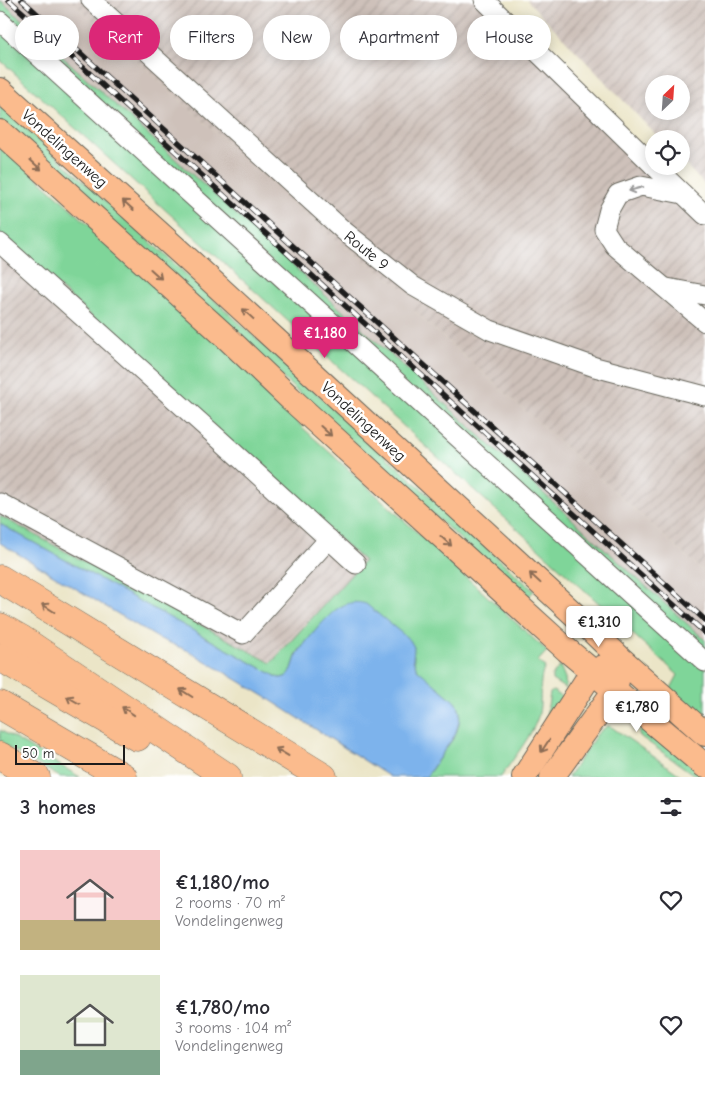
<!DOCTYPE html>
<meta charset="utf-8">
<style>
body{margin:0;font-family:"Comic Neue",sans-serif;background:#f2f2f3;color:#2b2b33;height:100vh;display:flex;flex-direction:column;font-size:19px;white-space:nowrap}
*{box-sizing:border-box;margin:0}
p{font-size:16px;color:#7c7c81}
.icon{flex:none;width:28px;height:28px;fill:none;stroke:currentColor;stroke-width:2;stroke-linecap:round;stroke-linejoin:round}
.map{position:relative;height:777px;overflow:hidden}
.details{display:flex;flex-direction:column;background:#fff;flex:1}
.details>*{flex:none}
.guide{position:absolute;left:15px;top:15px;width:675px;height:45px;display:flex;gap:10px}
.needle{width:32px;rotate:25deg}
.tools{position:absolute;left:645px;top:75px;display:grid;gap:10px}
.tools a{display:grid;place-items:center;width:45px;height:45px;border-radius:50%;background:#fff;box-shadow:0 2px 12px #0003;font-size:25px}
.scale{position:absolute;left:15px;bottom:12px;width:110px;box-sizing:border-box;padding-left:5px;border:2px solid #1c1c1c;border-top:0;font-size:14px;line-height:18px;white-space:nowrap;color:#1c1c1c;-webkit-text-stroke:4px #fff;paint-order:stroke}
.price{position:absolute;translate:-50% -42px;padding:0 11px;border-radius:5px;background:#fff;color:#222;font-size:16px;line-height:32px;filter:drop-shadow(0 1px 2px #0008)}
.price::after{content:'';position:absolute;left:50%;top:30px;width:15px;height:11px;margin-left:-8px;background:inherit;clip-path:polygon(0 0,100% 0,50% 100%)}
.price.selected{background:#db2777;color:#fff}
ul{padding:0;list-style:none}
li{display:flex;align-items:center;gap:15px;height:125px;padding:0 20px}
li span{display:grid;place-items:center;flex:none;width:140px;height:100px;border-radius:0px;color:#555}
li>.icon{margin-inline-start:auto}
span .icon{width:60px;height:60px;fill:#fffc;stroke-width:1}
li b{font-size:21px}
h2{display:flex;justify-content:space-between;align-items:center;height:60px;padding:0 20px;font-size:21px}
.tag{padding:0 18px;border-radius:22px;background:#fff;box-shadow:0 2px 12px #0003;font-size:18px;line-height:45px}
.tag.selected{background:#db2777;color:#fff}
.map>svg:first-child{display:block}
.industrial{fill:url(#industrial-furrows);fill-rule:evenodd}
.railway{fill:#cec1ba}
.green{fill:#7fd599;stroke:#4e785a}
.water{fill:#7db3ec;stroke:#4c6884}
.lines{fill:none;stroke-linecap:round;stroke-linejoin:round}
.minor-casing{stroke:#646258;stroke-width:21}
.major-casing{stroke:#646258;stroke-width:26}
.highway-casing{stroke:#646258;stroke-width:29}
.minor{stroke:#fff;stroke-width:19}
.major{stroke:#fbbb8d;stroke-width:24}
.highway{stroke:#fbbb8d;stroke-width:28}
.rail-casing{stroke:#1c1c1c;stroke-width:5.5}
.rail{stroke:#fff;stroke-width:4;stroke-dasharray:11;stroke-linecap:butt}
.oneway{stroke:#8c6c54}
.oneway2{stroke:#999}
.labels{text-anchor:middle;stroke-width:5;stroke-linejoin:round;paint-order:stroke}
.street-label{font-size:16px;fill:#1c1c1c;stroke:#fff}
</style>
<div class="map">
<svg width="705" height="777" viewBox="0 0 705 777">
<defs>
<pattern id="industrial-furrows" width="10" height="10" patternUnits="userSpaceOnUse" patternTransform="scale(1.25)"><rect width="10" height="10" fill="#cec1ba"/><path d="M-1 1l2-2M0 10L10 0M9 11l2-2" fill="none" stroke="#b0a59f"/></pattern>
</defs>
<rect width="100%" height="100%" fill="#fff"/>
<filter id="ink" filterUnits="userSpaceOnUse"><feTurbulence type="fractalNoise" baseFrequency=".02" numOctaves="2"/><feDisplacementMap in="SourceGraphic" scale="10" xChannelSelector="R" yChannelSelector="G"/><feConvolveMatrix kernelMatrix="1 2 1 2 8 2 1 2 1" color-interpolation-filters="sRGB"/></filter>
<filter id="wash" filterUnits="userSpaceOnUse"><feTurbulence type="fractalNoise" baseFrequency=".0096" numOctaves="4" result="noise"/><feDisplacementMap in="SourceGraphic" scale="20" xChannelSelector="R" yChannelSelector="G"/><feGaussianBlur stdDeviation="1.12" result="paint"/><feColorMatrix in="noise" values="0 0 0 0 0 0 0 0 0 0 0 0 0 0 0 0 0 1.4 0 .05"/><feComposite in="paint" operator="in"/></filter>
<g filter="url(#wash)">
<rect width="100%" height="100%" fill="#ebe5c7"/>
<g class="industrial">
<path d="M70,0H486L705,214V573L413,310L420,301L326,233Z"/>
<path d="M527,0H705V185L681,160V139H660ZM654,84H681V111H654Z"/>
<path d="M0,234L364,561L272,663L0,516Z"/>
</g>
<path class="railway" d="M0,0H70L326,233L420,301L414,311L705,573V653L0,12Z"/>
<g class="green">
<path d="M0,0L705,640V657L0,16Z"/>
<path d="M0,26L705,667V722L670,690L678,675L0,60Z"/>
<path d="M0,105L534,591L526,599L0,121Z"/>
<path d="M0,144L274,393L303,428L547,651L538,661L545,667C537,682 543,701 538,717C532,736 512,760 501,777H426C433,767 440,758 446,748C449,744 453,740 455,735C459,728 462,713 458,706C447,689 410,676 414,655L315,631L297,653L291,672L286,677L279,678L0,524V516L271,663L364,561L0,234Z"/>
<path d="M560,666L565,678L566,689L552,680V676Z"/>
<path d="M553,691L565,699L545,724L550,693Z"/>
<path d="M644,724L705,777H697L641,737L639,735V732Z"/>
<path d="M607,726H610L683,777H568L597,734Z"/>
<path d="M0,730L80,777H60L0,743Z"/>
</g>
<path class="water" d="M0,524L279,678C283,678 286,677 289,674C294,668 294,659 298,653C305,642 329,613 340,607C349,602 357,601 366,604L410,640L414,647L413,660L417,669L453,700L458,706L460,713L459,722L455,735L426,777H390L264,696L189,651L158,638L0,543Z"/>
</g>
<g filter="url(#ink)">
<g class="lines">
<g class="minor-casing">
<g id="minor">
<path d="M91,0L344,231L413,286L490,330L595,367L705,396"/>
<path d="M484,0L654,166"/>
<path d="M0,21L705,662"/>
<path d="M654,166L705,215"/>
<path d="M683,194L641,186L618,194L609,210L604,229L615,246L705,322"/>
<path d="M0,243L220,440L356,564"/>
<path d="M667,288L705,295"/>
<path d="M0,503L243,634L329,539"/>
</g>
</g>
<g class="major-casing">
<g id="major">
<path d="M0,90L192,263L588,627L622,660L705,734"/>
<path d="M0,132L224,335L290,398L567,650L705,766"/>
<path d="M524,777L592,672L606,666"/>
<path d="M552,777L615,690L618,676"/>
</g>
</g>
<g class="highway-casing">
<g id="highway">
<path d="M0,579L323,777"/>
<path d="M0,627L21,639L227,777"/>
<path d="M0,657L137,737"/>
<path d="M0,705L123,777"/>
<path d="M0,756L36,777"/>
</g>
</g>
<use href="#minor" class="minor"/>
<use href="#major" class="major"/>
<use href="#highway" class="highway"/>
<g class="rail-casing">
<g id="rail">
<path d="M9,0L705,633"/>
<path d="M22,0L705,620"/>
</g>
</g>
<use href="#rail" class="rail"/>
</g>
<defs><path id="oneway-shaft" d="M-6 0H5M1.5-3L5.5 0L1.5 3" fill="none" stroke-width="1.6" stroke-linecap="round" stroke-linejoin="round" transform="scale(1.25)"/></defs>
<g class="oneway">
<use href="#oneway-shaft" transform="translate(36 165) rotate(42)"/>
<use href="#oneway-shaft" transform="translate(128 205) rotate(-138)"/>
<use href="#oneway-shaft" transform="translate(156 274) rotate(42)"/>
<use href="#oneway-shaft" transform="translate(248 314) rotate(-137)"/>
<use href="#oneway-shaft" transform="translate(326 431) rotate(42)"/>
<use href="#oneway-shaft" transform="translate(446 541) rotate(42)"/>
<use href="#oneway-shaft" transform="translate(535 578) rotate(-137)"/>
<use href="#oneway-shaft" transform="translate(48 608) rotate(-148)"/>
<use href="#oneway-shaft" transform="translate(186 693) rotate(-148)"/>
<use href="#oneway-shaft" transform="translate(73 700) rotate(-150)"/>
<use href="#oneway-shaft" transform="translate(128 711) rotate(-146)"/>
<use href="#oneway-shaft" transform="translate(545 746) rotate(123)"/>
<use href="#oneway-shaft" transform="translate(282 752) rotate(-149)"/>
</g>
<use class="oneway2" href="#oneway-shaft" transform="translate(636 189) rotate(165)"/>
</g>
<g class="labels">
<g class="street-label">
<text transform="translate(65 148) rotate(42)" y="6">Vondelingenweg</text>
<text transform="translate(367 250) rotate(39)" y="6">Route 9</text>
<text transform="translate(364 421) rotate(43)" y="6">Vondelingenweg</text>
</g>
</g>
</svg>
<div class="tools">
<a><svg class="needle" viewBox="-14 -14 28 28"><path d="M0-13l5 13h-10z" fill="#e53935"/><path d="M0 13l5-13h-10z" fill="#7c7c81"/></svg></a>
<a><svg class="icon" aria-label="locate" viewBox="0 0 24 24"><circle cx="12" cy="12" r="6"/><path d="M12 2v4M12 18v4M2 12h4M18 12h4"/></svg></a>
</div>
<div class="scale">50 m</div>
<b class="price selected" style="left:325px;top:359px">€1,180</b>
<b class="price" style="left:599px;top:648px">€1,310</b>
<b class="price" style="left:637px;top:733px">€1,780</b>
<div class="guide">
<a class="tag">Buy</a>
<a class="tag selected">Rent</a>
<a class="tag">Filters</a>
<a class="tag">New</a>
<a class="tag">Apartment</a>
<a class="tag">House</a>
</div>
</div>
<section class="details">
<h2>3 homes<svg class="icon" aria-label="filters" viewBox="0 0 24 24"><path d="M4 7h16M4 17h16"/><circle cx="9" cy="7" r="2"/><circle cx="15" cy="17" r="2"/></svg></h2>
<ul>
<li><span style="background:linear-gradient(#f6c9c9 70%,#c2b280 0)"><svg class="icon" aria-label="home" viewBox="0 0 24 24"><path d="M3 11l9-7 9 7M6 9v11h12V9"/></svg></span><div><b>€1,180/mo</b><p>2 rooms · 70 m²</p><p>Vondelingenweg</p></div><svg class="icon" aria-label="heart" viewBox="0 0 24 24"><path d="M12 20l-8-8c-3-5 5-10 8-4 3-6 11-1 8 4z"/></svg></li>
<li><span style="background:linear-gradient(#dfe7d0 75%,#7fa58c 0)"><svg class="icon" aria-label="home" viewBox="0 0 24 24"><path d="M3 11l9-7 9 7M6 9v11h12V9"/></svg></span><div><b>€1,780/mo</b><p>3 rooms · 104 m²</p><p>Vondelingenweg</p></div><svg class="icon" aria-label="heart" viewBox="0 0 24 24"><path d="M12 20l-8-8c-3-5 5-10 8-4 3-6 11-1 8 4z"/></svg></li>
</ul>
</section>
